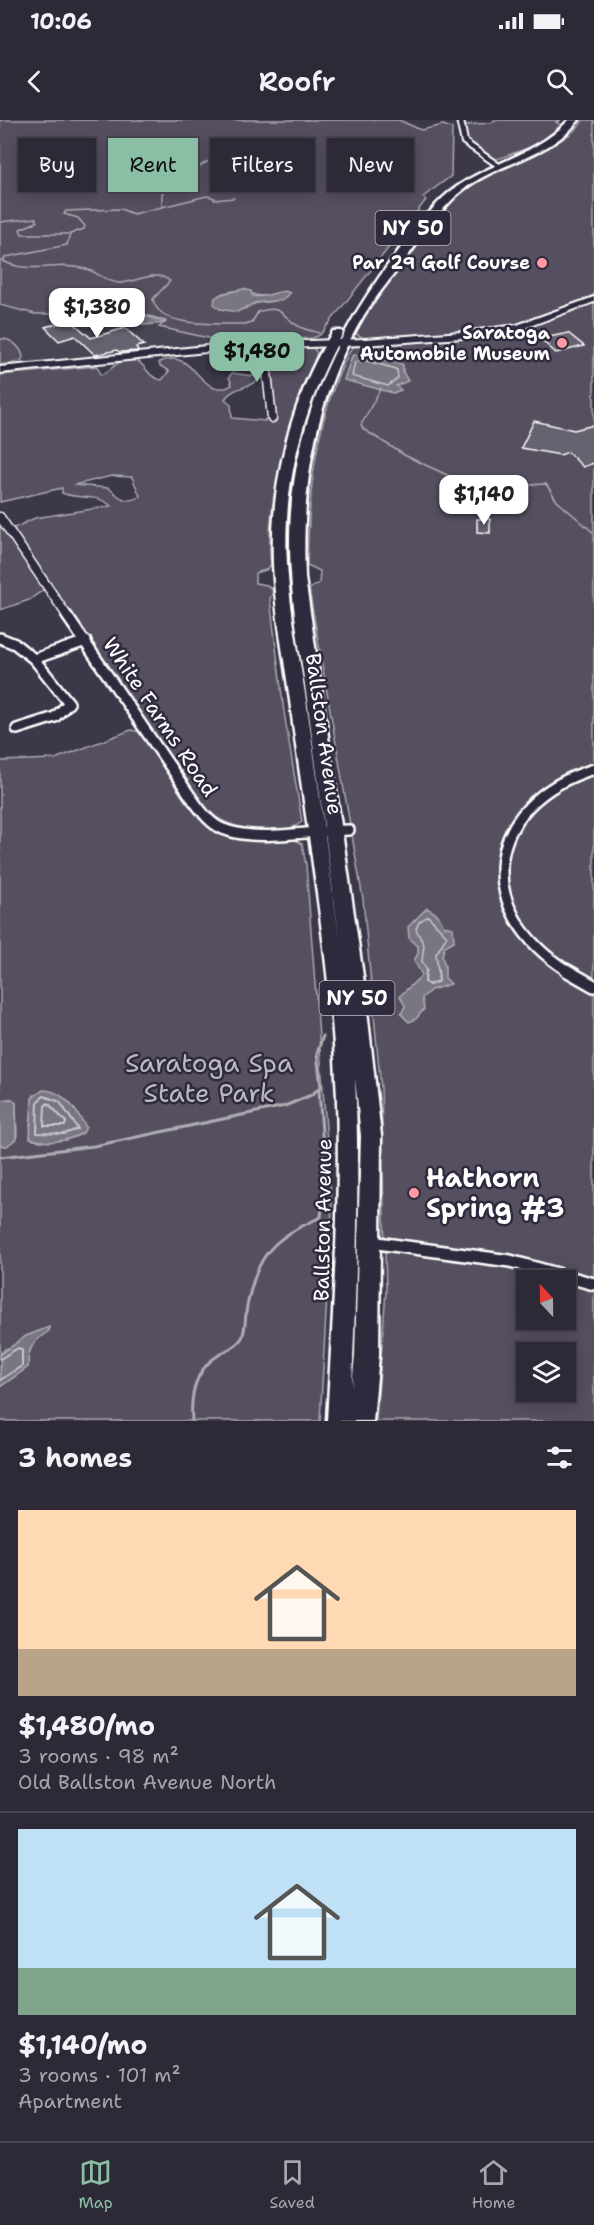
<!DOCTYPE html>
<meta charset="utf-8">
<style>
body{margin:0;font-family:"Shantell Sans",sans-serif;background:#393542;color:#f1f3f6;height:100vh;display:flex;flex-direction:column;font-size:22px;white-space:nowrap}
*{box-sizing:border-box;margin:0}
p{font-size:20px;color:#a7a6ad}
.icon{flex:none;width:33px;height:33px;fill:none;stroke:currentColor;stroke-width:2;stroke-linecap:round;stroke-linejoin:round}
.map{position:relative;height:1301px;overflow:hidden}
.drawer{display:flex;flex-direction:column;background:#2d2937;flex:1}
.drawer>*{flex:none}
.top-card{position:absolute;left:18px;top:18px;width:558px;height:54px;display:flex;gap:12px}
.needle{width:39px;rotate:338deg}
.tools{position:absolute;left:516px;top:1150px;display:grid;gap:12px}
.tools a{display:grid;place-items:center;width:60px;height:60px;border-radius:0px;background:#2d2937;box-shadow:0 3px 15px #0003,0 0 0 2px #484552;font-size:30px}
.price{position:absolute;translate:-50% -51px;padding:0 14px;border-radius:12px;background:#fff;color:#222;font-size:20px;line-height:39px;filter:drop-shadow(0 2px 3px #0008)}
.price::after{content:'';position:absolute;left:50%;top:36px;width:18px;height:14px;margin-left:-9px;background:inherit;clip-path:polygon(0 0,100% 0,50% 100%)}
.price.current{background:#8abfa5;color:#111}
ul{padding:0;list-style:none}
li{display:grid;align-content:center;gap:12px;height:318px;padding:0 18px}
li+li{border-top:2px solid #484552}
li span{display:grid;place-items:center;height:186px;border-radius:0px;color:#555}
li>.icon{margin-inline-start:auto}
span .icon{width:108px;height:108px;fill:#fffc;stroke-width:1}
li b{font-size:26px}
h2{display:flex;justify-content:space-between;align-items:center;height:72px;padding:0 18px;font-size:26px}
.pill{padding:0 21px;border-radius:0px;background:#2d2937;box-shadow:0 3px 15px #0003,0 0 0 2px #484552;font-size:21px;line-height:54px}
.pill.current{background:#8abfa5;color:#111}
.status{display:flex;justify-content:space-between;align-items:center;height:42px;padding:0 30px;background:#2d2937;direction:ltr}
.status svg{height:16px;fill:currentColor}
header{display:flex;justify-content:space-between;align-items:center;height:78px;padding:0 18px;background:#2d2937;font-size:27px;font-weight:600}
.tab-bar{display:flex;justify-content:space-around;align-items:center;height:84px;border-top:2px solid #484552;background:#2d2937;font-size:16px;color:#a7a6ad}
.tab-bar a{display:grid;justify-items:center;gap:3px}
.tab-bar .current{color:#8abfa5}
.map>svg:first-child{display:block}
.built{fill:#494455}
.green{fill:#555060;stroke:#aaa8b0;stroke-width:1.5;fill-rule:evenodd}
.water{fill:#797682;stroke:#afadb4;stroke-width:1.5}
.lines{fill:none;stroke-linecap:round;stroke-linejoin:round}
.shore-far1{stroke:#c9c8cd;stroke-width:1.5}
.shore{stroke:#c9c8cd;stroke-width:2}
.stream-far1{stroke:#afadb4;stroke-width:1.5}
.stream{stroke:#afadb4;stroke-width:3}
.building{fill:#666270;stroke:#fff;stroke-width:1.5}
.minor-far2-casing{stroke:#fff;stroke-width:11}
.minor-far1-casing{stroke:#fff;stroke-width:14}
.minor-casing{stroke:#fff;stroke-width:16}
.tertiary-casing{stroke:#fff;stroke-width:4}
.trunk-casing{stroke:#fff;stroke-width:5}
.minor-far2{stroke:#2f2a3d;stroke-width:8}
.minor-far1{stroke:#2f2a3d;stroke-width:9}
.minor{stroke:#2f2a3d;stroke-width:11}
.tertiary{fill:#2f2a3d;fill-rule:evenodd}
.trunk{fill:#2f2a3d;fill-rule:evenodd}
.poi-dot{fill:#ff9aa2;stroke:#2f2a3d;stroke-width:2}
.labels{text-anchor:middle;stroke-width:5;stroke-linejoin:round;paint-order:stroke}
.far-poi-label{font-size:18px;font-weight:bold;fill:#fff;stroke:#2f2a3d;text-anchor:end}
.shield{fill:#2f2a3d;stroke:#c1bfc5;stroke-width:1.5}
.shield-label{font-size:20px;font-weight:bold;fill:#fff}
.street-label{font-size:21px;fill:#fff;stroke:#2f2a3d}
.near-park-label{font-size:26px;fill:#bbb9bf;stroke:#2f2a3d}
.near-poi-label{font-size:26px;font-weight:bold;fill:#fff;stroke:#2f2a3d;text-anchor:start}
</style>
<div class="status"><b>10:06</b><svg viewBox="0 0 49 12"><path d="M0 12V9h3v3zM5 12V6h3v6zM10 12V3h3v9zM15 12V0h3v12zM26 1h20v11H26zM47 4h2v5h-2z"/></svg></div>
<header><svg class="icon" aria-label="back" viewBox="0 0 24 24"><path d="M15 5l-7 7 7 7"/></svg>Roofr<svg class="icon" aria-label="search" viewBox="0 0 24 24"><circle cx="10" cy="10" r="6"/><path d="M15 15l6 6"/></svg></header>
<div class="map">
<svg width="594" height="1301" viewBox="0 0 594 1301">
<rect width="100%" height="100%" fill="#3c3749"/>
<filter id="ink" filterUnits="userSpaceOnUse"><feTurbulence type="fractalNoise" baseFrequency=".0167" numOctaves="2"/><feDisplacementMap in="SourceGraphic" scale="12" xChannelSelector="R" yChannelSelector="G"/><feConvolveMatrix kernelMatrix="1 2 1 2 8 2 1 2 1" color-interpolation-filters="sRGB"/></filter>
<g filter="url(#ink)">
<path class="built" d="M0,153L68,181L225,217L235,224L0,248Z"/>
<g class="green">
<path d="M0,0H399L421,10L443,5L452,8L451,56L423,77L426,80L320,215L313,218L231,223L159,207L166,201L133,191L127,183L122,186L107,185L117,190V197H105L97,193L95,194L97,201L90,205L77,194H35L0,185ZM244,169C260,181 269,173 285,176C274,186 257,178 245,189L224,173Z"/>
<path d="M494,0H561L556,2L563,6L536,25L498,39C482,36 465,24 461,7C473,2 483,5 494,2Z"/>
<path d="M583,0H594V175C570,185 546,197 521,203C470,214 418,216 366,219L356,214C358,196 449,78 469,65C496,47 570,26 583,0Z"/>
<path d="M594,183V1301H376L386,1171L381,969L363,779L309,469L319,463L320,451L307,445C309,379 313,316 339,254C344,244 346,234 354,226L523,208ZM526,1161H566V1200H526ZM526,1233H566V1272H526Z"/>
<path d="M0,219C11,218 21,227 23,237L21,241L0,245Z"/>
<path d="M280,227H313L317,233C313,246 305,258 301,271C284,320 265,394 271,445L266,450L255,453V463L267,465L273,471L270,479L284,592L302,702C284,717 242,711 221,700C213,696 206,688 200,682L55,473L46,468L29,480L0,490V402L12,409L35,398L111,386C98,373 77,380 62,373V368L0,382V255L97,246L101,255C110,253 124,230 139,242C148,249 149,258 162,260L169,251L160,246L159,242C187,230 194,257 214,268H226L232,265L229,257L232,253L258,257L260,259C250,268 232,267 225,279L231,284L232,298L265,301V299L276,297L269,232ZM112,356L132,357L140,376C127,385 119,377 109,368L74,365Z"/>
<path d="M131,610L140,612L185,681L213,710L249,717L294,719L302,724L306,745L332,1087L320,1301H0V1267L28,1247V1236L34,1221L5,1229L0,1235V1025L7,1026L17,1016L16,983L12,979L0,980V641L55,639ZM34,975L66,1020H33L30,1005Z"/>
</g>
<g class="water">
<path d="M244,169L251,171L253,176C269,179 281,167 290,173L282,180L255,183L237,192L220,189L214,184L215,178L221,174Z"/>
<path d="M131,182L134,183L133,191L166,203L144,205L131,195L117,197V190L106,185L122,186Z"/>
<path d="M364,233L370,234L371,238L393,240L403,245V252L408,261L396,266L401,270L393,273L344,260L352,236Z"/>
<path d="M427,788L438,795L444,806L453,808L454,821L445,826L442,836L445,846V858L451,864L431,870L422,878L424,889L416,899L409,902L401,894L405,886L400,876L422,855L414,840L418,834V826L409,818L408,807Z"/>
<path d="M43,970C64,970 76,990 86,1007L83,1013C69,1021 46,1025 30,1018L32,978Z"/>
<path d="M12,979L16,983V1019L7,1026L0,1025V980Z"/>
<path d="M49,1207V1211C34,1221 27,1228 28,1247L0,1267V1235L26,1216Z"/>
</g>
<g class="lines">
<g class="shore-far1">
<path d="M363,240L393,248L397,250L398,258L388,266L352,256L355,242Z"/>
<path d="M427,851L422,841L424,825L416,809L419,802L428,796L447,816L436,834L438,851"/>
</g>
<g class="shore">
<path d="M426,850L425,862L429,865L439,861L438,850"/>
<path d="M44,976L60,982L78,1009L64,1014L37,1013L38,981Z"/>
<path d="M48,983L66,1002L65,1006H44L45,986Z"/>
<path d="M0,1239L18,1228L22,1230V1246L0,1260"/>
</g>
<g class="stream-far1">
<path d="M162,87L207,76L215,78L214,80L234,78"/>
<path d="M0,102L36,98L37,102L20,109L22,114H70L67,125L6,137L3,141C29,155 58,141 86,149C97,152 109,163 120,163C137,162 155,149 170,161L153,179C158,210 223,203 247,204L252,202L258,192C283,183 281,197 300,207C306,210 313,211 319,213"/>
<path d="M70,114L84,109L85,106L78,98L64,94L66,91L121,89L133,94L162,87V73L177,62L194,57L193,52C212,33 234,36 259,36L258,33L266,29L264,23L287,16"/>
<path d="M381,268L361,305L363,309L406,336L458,360"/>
<path d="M526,365L546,364L557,381L594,413"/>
</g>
<g class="stream">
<path d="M0,1037L94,1026L285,986L311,975L321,967L317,933L323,916"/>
<path d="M192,1301C190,1275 195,1249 219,1235C228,1229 236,1227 242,1218C246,1208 245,1197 247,1186C258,1133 272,1119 321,1097L325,1055L319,970"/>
</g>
</g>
<g class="building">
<path d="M70,200L91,218L125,208L144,225L136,227L138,231L119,232L117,230L95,235L75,216L59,221L45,207Z"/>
<path d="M568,213L584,226L556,233L540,219Z"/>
<path d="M534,301L574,310L594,305V343L583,347L568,332L560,335L521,328Z"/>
<path d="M477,399H490V413L477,412Z"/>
</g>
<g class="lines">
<g class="minor-far2-casing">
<g id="minor-far2">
<path d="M264,225L272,298"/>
<path d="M0,397L68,497"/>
</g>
</g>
<g class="minor-far1-casing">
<g id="minor-far1">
<path d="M67,496L193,680C201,691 210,704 223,709C256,723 313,710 349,710"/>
<path d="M0,518L15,524L34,539L86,521"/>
<path d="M17,609L55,597L69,583L34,539"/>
<path d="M568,851C470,790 483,683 594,649"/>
</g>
</g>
<g class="minor-casing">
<g id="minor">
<path d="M566,850L594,866"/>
<path d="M370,1122L510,1141L594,1164"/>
</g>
</g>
<g class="tertiary-casing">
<g id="tertiary">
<path d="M457,0H463L467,21L501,45V47H497L462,23Z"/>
<path d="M594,177V182L522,209L462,218L364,225L226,230L0,253V247L226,224L364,219L462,212L517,205Z"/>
</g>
</g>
<g class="trunk-casing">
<path id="trunk" d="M569,0H579C548,39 496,42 459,73C438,92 422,117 405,140C391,158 376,176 364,195C315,275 301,366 305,458L364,863L381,1016L379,1235L373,1301H327C334,1174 344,1039 333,912C324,809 307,706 293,604C287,551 275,497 273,444C270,364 291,278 333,211H341L343,213C304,283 282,364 287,444C290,494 301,544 308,593C319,670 329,746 340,823C329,742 318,661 307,579C300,528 290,476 290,425C289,291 350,184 435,86C472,44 532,41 569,0ZM355,958L361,1016L355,1235L352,1267C356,1164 360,1061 355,958Z"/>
</g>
<use href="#minor-far2" class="minor-far2"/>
<use href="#minor-far1" class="minor-far1"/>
<use href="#minor" class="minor"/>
<use href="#tertiary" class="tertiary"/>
<use href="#trunk" class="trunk"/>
</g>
</g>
<g class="poi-dot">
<circle cx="542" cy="143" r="6"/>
<circle cx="562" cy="223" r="6"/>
<circle cx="414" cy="1073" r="6"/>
</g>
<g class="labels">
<g class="far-poi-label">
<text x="530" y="149">Par 29 Golf Course</text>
<text x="550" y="219">Saratoga<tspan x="550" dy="21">Automobile Museum</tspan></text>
</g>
<g class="shield">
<rect x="375.5" y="91" width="75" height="34" rx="4.5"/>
<rect x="319.5" y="861" width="75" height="34" rx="4.5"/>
</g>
<g class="shield-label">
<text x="413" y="115">NY 50</text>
<text x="357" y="885">NY 50</text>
</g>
<g class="street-label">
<text transform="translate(160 597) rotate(56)" y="7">White Farms Road</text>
<text transform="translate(324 614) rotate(82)" y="7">Ballston Avenue</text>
<text transform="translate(323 1100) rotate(-89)" y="7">Ballston Avenue</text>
</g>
<g class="near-park-label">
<text x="209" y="952">Saratoga Spa<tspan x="209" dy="30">State Park</tspan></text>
</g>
<g class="near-poi-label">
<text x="426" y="1067">Hathorn<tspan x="426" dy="30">Spring #3</tspan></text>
</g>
</g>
</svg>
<div class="tools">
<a><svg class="needle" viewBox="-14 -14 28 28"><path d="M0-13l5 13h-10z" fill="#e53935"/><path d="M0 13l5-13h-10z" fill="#a7a6ad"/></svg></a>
<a><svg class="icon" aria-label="layers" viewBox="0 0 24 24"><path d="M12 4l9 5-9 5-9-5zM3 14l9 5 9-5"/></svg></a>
</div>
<b class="price" style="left:97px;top:219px">$1,380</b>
<b class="price current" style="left:257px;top:263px">$1,480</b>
<b class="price" style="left:484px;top:406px">$1,140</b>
<div class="top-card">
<a class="pill">Buy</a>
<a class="pill current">Rent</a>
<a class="pill">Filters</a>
<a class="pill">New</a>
</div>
</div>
<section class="drawer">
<h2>3 homes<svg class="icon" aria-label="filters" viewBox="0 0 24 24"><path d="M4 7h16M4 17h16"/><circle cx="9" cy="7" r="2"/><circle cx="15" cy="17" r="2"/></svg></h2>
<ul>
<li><span style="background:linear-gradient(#ffd9b3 75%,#b9a48a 0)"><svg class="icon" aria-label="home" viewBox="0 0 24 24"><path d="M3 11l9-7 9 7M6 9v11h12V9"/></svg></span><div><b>$1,480/mo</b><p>3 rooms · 98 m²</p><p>Old Ballston Avenue North</p></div></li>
<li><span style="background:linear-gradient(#bfe0f5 75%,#7fa58c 0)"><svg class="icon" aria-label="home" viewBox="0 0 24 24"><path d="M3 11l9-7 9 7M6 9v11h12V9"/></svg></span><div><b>$1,140/mo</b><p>3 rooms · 101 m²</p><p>Apartment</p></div></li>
</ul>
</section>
<nav class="tab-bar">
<a class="current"><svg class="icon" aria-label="map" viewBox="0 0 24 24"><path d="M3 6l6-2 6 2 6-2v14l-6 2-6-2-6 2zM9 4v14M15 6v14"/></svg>Map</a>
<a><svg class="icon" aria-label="saved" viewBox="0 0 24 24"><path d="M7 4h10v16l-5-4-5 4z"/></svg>Saved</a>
<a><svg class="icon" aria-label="home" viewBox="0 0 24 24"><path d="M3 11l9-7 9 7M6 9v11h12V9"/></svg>Home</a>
</nav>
